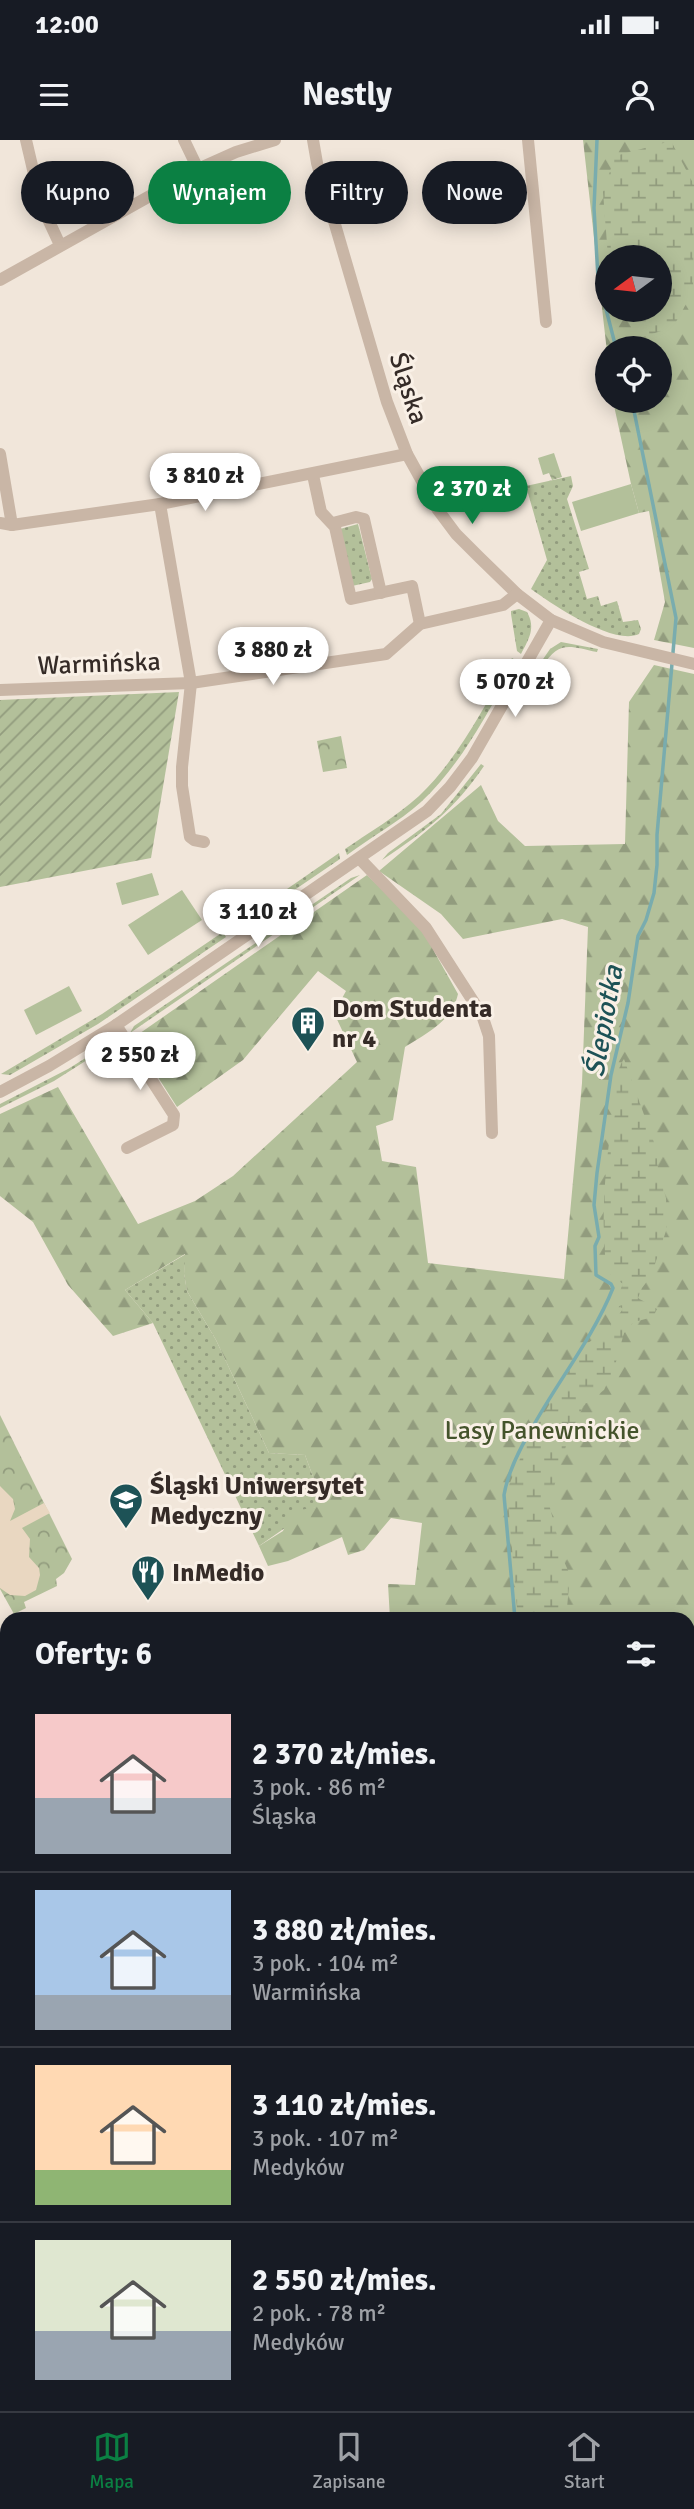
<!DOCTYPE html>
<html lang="pl">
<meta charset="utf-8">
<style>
body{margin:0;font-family:Signika,sans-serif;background:#242831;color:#f1f3f6;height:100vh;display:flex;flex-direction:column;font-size:26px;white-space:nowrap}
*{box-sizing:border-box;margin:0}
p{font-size:23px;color:#9ea1a6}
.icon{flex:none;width:38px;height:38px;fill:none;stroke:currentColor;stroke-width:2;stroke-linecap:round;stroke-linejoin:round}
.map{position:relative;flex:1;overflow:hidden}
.panel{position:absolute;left:0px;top:1472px;width:695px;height:800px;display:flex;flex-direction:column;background:#171b24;border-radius:21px 21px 0 0;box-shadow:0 4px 18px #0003}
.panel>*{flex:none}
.top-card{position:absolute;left:21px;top:21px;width:653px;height:63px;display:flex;gap:14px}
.needle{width:46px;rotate:255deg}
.controls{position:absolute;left:595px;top:105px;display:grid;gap:14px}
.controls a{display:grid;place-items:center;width:77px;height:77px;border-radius:50%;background:#171b24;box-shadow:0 4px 18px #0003;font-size:35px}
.price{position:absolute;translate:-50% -60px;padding:0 16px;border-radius:24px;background:#fff;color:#222;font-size:23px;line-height:46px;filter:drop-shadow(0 2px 4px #0008)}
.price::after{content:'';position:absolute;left:50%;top:42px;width:21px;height:16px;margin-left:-10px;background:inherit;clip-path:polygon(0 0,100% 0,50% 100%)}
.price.active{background:#0b8043;color:#fff}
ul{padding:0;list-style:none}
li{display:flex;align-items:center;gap:21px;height:175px;padding:0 35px}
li+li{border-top:2px solid #363941}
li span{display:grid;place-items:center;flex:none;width:196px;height:140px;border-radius:0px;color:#555}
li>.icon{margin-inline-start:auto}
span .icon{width:84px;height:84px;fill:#fffc;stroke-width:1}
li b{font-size:30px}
h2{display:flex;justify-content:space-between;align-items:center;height:84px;padding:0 35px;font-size:30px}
.tag{padding:0 24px;border-radius:32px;background:#171b24;box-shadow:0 4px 18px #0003;font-size:24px;line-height:63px}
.tag.active{background:#0b8043;color:#fff}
.status{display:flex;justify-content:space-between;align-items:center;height:49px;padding:0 35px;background:#171b24;direction:ltr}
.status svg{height:19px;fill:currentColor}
header{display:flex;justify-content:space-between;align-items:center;height:91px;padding:0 35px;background:#171b24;font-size:32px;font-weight:800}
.tabs{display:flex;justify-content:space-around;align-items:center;height:98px;border-top:2px solid #363941;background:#171b24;font-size:19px;color:#9ea1a6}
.tabs a{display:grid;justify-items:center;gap:4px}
.tabs .active{color:#0b8043}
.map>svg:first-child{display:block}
.grass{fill:url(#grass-dots)}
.forest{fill:url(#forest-firs);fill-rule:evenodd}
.wetland{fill:url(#wetland-marsh)}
.park{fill:url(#park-crowns)}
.garden{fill:url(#garden-furrows)}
.pitch{fill:#b3c09a}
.plaza{fill:#e9d7c1}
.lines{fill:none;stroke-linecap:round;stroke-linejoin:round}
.stream{stroke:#79acae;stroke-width:3.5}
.minor{stroke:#c9b6a6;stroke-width:12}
.labels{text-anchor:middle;stroke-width:6;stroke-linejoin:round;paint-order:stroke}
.street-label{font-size:26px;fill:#352b27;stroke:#f9f0e6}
.poi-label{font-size:26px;font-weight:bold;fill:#352b27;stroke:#f9f0e6;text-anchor:start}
.park-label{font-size:26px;fill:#44532b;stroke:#f9f0e6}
.water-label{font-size:28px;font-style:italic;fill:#1d5256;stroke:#f9f0e6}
</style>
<div class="status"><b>12:00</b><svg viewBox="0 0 49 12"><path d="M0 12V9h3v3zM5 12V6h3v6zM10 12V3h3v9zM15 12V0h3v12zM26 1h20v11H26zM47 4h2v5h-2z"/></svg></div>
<header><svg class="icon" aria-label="menu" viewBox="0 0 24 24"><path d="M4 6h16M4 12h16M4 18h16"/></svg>Nestly<svg class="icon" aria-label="person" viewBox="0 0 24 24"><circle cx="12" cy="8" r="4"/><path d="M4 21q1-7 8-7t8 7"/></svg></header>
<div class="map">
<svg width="694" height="2271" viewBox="0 0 694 2271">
<defs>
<pattern id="grass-dots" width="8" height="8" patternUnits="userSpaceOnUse" patternTransform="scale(1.75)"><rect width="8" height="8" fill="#b3c09a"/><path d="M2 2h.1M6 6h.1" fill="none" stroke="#929c7e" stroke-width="1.8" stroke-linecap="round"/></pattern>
<pattern id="forest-firs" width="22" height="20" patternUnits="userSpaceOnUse" patternTransform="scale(1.75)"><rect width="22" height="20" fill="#b3c09a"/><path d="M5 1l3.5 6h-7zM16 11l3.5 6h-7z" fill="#929c7e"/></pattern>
<pattern id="wetland-marsh" width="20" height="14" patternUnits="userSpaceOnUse" patternTransform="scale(1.75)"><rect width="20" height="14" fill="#b3c09a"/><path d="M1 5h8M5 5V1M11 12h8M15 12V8" fill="none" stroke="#929c7e"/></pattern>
<pattern id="park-crowns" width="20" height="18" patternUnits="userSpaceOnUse" patternTransform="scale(1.75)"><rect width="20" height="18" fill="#b3c09a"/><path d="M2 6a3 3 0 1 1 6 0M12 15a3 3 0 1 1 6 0" fill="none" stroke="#929c7e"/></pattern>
<pattern id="garden-furrows" width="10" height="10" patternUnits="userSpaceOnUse" patternTransform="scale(1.75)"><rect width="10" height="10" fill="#b3c09a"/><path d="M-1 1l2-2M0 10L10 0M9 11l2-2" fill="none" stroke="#929c7e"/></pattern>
</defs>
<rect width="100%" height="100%" fill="#f1e6da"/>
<g class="grass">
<path d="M571,336L573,346L567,359L589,429L579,432L587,459L598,456L601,466L617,461L623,482L638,480L641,489L639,494C613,506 552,464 531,449L547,420L526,346Z"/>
<path d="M358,384L372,439L370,442L352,446L340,389Z"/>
<path d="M519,469L527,472C536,488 529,499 521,514L517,511L511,474V471Z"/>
<path d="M561,502L598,509L597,512C569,506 559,500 542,527L539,525L550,509Z"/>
<path d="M512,518L517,521C489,569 463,623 421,662C399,682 371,697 347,715L345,709C370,692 397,676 419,656C459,618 485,565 512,518Z"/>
<path d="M481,624L484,626C454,670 426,691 382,720L388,713L441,674Z"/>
<path d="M339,713L340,719L290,753L287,749Z"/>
<path d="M360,735L130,893L134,886L351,738Z"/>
<path d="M283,751L285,757L231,794L228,789Z"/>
<path d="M223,792L226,797L98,884L10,935L1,934L102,874Z"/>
<path d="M117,901L54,941L0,968V964L68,929L108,904Z"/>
<path d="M186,1114L184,1134L187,1151L216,1200L269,1313L305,1315L315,1342V1367L259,1406L153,1183L125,1150Z"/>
<path d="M7,1625V1664L0,1663V1628Z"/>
<path d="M0,1709L7,1710V1954L0,1951Z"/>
</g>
<g class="forest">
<path d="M583,0H694V508L654,500L665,462L649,371L639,373L631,344L613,261H660V208H607V212ZM607,117H660V170H607Z"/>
<path d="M654,525L694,534V2271H0V1951L7,1954V2264H688V1479H390L388,1444L415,1445L422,1383L391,1378L364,1410L348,1415L342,1397L288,1421L268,1426L259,1406L283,1391L291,1372L315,1367V1342L305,1315L269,1313L216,1200L187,1151L184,1134L185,1114L125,1150L153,1183L113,1196L68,1145L33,1082L0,1056V974L58,947L138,1084L195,1061L233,1036L357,922L334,873L346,851L318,831L243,920L177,967L133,898L367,735L426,791L435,813L458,854C452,881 427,893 405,907L393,980L376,986L382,1021L416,1027L428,1123L564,1139L582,943L588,787L562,779L463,799L441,774L379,731L481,645L498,681L525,706L625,704L629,562Z"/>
</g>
<g class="wetland">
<path d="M671,1L694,45L693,152L673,187L643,197L619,170H660V117H608L603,52L615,16Z"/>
<path d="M624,919L656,1008L658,1030L666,1058L667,1088L651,1136L642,1148L638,1158L657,1169L653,1177L634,1182L624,1193L614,1229L604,1250L583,1266L568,1299L549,1364L563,1419L570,1435L566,1479H518L507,1350L525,1307L565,1237L588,1203L608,1189L623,1169L615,1162L623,1144L607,1132C601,1092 604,1043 609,1003C611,991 615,978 616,966C618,951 614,932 624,919Z"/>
<path d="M688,1599L694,1600V1636L688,1639Z"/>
<path d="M688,2186L694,2201V2271H603L601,2265L688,2264Z"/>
</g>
<g class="park">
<path d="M554,313L562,337L552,340L549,333L543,335L538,318Z"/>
<path d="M341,596L347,628L323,632L317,601Z"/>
<path d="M0,1275L72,1419L64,1433L56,1439L57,1446L24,1462L26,1468L14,1474L0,1449Z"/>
</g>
<path class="garden" d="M179,552L151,718L0,747V560Z"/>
<g class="pitch">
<path d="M631,344L639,373L581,391L572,362Z"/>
<path d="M152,733L159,755L122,765L116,743Z"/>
<path d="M182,750L202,780L148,815L128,785Z"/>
<path d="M69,846L82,871L36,895L24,870Z"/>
</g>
<path class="plaza" d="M0,1346L13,1359L15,1369L10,1381L44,1363L50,1373L22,1388L30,1399L29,1417L39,1428L40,1435L36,1450L25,1456L10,1455L0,1448Z"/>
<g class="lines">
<g class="stream">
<path d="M597,0L594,68L598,138L616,208"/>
<path d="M515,1479L504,1355C508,1332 519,1310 531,1290C557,1242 593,1198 613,1148L611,1144L596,1135L595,1106L599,1097L594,1065L597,1033L611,935L628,863L638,796L646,780L654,753L657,725V695L676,478L632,261"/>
<path d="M646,2264L647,2271"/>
</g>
<g class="minor">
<path d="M26,0L41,64L60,105"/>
<path d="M184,0L198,29"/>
<path d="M313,0L317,23L387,262L407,314L438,370L456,394L479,417L517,454L551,480L603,502L694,524"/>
<path d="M528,0L546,182"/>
<path d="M0,140L198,29L236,12L275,0"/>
<path d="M0,314L12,385"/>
<path d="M313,335L321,372L335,387L351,459L412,446L420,484"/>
<path d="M160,364L191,543L182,627V646L190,697L194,700L204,702"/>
<path d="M0,383L12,385L160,364L407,314"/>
<path d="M333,383L356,377L364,379L381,453"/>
<path d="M0,550L191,543L386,514L420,484L503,465L517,454"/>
<path d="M360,719L426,788L482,875L489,896L492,993"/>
<path d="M116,885L174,975L173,985L127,1008"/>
<path d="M0,952L49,926L116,885L427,671L450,647L472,618L551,480"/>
</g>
</g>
<defs>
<g id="building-pin" transform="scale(1.75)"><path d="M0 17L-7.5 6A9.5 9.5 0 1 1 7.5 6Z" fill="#1d5256" stroke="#f9f0e6"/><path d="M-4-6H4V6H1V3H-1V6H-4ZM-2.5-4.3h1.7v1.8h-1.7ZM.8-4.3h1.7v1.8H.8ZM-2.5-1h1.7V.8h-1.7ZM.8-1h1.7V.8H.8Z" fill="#fff"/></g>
<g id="university-pin" transform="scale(1.75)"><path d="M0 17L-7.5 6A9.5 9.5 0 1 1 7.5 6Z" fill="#1d5256" stroke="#f9f0e6"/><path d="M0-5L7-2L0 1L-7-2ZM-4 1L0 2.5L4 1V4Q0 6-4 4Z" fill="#fff"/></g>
<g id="restaurant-pin" transform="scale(1.75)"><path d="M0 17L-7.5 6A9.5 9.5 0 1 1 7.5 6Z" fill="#1d5256" stroke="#f9f0e6"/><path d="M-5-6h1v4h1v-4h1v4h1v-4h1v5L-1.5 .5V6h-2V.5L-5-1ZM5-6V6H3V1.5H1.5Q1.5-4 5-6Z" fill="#fff"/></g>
</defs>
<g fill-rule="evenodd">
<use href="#building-pin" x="308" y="883"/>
<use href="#university-pin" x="126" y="1360"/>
<use href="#restaurant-pin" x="148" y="1432"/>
</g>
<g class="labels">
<g class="street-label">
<text transform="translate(409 248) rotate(72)" y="9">Śląska</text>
<text transform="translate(99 523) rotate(-2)" y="9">Warmińska</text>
</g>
<g class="poi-label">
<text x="332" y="877">Dom Studenta<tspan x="332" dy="30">nr 4</tspan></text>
<text x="150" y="1354">Śląski Uniwersytet<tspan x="150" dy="30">Medyczny</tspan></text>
<text x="172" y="1441">InMedio</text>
</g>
<g class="park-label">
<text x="542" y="1299">Lasy Panewnickie</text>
</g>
<g class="water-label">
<text transform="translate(603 881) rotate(-80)" y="10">Ślepiotka</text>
</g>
</g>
</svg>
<div class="controls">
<a><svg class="needle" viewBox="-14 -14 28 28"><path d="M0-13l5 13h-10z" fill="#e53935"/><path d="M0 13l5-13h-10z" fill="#9ea1a6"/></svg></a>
<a><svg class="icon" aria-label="locate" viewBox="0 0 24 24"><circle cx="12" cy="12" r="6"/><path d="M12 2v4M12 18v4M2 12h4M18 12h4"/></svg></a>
</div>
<b class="price" style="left:205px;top:373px">3 810 zł</b>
<b class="price active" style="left:472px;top:386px">2 370 zł</b>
<b class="price" style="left:273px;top:547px">3 880 zł</b>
<b class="price" style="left:515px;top:579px">5 070 zł</b>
<b class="price" style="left:258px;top:809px">3 110 zł</b>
<b class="price" style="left:140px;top:952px">2 550 zł</b>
<div class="top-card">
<a class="tag">Kupno</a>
<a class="tag active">Wynajem</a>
<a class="tag">Filtry</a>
<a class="tag">Nowe</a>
</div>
<section class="panel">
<h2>Oferty: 6<svg class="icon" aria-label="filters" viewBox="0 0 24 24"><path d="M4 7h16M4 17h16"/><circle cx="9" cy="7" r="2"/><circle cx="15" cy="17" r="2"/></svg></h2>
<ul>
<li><span style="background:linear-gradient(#f6c9c9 60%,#9aa5b1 0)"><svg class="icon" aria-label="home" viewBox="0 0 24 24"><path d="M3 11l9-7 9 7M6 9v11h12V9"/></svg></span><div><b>2 370 zł/mies.</b><p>3 pok. · 86 m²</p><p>Śląska</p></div></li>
<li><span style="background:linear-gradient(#a9c7e8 75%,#9aa5b1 0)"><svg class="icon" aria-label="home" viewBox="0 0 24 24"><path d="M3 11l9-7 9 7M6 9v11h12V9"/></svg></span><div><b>3 880 zł/mies.</b><p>3 pok. · 104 m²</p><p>Warmińska</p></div></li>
<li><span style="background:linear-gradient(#ffd9b3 75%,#8fb573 0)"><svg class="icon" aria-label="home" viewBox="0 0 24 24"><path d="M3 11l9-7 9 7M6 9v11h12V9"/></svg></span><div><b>3 110 zł/mies.</b><p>3 pok. · 107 m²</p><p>Medyków</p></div></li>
<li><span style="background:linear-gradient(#dfe7d0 65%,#9aa5b1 0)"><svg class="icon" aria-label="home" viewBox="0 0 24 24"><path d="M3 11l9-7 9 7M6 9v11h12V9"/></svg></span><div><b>2 550 zł/mies.</b><p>2 pok. · 78 m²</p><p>Medyków</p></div></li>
</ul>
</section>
</div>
<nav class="tabs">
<a class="active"><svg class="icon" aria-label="map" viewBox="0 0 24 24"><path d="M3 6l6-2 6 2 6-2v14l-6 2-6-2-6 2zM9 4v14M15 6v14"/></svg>Mapa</a>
<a><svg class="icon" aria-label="saved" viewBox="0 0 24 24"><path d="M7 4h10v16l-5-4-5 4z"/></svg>Zapisane</a>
<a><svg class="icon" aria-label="home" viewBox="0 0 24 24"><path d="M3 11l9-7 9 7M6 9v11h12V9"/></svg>Start</a>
</nav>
